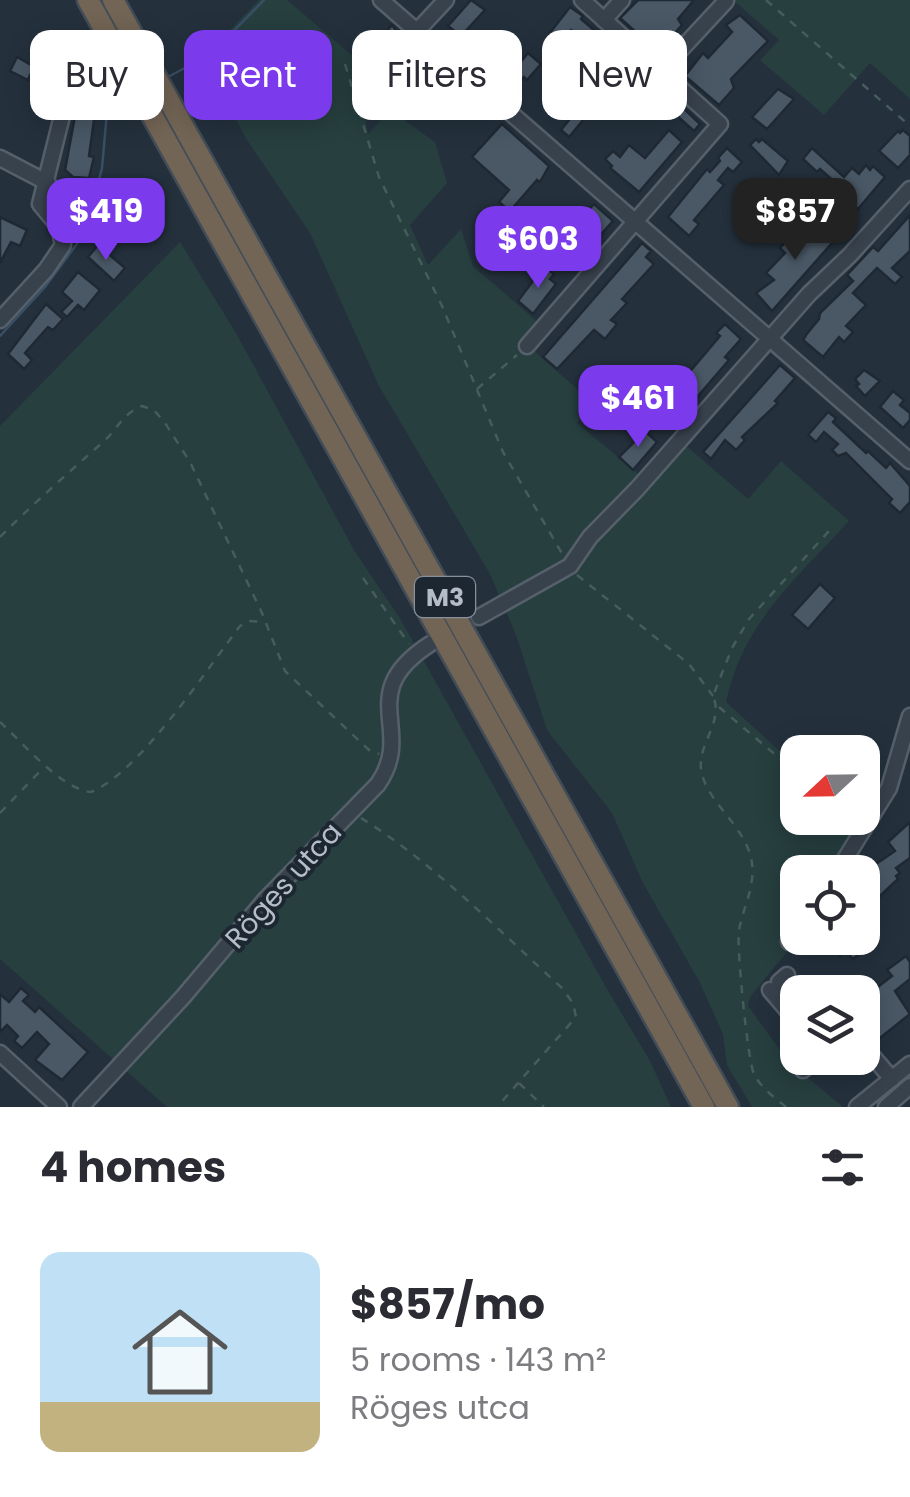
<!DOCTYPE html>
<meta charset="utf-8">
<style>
body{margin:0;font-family:Poppins,sans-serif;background:#f7f7f7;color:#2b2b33;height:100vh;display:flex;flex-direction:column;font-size:38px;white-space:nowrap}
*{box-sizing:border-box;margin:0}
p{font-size:32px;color:#7c7c81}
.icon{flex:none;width:55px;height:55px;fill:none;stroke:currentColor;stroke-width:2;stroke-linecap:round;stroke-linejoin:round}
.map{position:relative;height:1107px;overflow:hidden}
.drawer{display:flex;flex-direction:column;background:#fff;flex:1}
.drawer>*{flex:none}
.guide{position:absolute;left:30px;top:30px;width:850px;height:90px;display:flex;gap:20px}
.needle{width:65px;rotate:248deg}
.fabs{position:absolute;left:780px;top:735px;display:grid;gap:20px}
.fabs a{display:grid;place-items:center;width:100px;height:100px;border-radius:20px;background:#fff;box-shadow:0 5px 25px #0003;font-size:50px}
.price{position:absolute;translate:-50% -85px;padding:0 22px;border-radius:20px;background:#7c3aed;color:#fff;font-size:32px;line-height:65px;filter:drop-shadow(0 2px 5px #0008)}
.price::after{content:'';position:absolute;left:50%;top:60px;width:30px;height:22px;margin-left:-15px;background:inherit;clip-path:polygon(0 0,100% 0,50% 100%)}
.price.current{background:#222;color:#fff}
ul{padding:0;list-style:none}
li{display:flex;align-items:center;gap:30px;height:250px;padding:0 40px}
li+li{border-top:2px solid #e1e1e2}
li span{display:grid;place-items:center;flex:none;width:280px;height:200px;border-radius:20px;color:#555}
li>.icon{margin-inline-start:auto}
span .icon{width:120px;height:120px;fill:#fffc;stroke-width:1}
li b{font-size:42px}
h2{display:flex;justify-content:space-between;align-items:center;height:120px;padding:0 40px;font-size:42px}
.tag{padding:0 35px;border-radius:20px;background:#fff;box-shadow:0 5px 25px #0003;font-size:35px;line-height:90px}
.tag.current{background:#7c3aed;color:#fff}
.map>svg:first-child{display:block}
.green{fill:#273f3f}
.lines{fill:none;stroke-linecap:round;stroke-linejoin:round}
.stream{stroke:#394f66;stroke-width:2.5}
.building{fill:#4a5866;stroke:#1f2934;stroke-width:2.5}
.minor-casing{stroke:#56606b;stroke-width:19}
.highway-casing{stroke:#434d58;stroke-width:25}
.path{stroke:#465c5d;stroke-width:2.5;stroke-dasharray:8 8;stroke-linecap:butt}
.minor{stroke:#38424d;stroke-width:14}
.highway{stroke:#736555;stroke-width:20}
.labels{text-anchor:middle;stroke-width:8;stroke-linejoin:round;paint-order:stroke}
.shield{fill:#1d2732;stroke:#87909b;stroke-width:2.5}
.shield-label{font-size:25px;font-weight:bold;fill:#b4bdc8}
.street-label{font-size:28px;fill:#b4bdc8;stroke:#1d2732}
</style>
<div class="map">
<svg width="910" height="1107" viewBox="0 0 910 1107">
<rect width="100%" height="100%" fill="#24313d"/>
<g class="green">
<path d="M259,0H287L354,57L368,134L390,110L435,142L447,183L410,225L428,265L461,229L473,266L539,323L524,342L593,403L577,423L648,482L684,444L748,499L781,461L849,521C796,579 743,622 726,702L797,767L798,818H864L833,872H798L797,921L784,940L791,947L750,997L748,1006L788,1061L843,1107H752L727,1065L723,1034L699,981L643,883L612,813L547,730L516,635L490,574L379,386L310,233L245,137L220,88L200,61Z"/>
<path d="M733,0H910V99L870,63L824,115L760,60L779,40Z"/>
<path d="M180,242L236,333L354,550L401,620L607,989L650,1061L671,1107H167L0,959V426Z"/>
</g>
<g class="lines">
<g class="stream">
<path d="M166,78L211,54L264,0"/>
<path d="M0,336L45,287L85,233L102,168L107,112L111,107L133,95"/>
</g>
</g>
<g class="building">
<path d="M471,0L485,10L461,36L448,26Z"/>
<path d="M638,0H694L678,19L682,25L658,52L620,18Z"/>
<path d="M570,7L583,16L581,19L601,36L591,48L571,30L560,44L549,34Z"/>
<path d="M740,15L768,41L731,79L734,88L719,105L685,76L703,53L708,58L732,32L726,25Z"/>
<path d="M392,25L401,37L395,44L396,51H389L376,66L369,60L377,50L373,47Z"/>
<path d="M414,46L429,63L405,90L395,81L405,70L399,64Z"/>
<path d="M528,53L541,64L527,80L524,77L517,85L508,77Z"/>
<path d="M17,57L40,70L36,78L30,75L28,80L10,71Z"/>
<path d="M580,72L588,79L578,90L597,110L590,118L584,119L569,137L561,130L569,120L551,104Z"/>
<path d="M447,74L474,99L464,110L446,93L444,96L435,88Z"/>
<path d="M649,75L700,124L694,131L641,84Z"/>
<path d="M80,89L90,91L89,98L97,99L89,156L94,157L89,178L73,177L65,170Z"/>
<path d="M778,89L794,99L767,129L752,117Z"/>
<path d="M502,124L549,166L540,182L537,180L510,211L499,202L509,190L472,157Z"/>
<path d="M669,130L682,142L639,192L610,168L612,166L605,159L613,151L620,157L629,145L645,158Z"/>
<path d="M903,130L910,136V155L898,168L879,151L898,131L900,133Z"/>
<path d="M756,139L759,142L762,139L788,161L779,175L750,145Z"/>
<path d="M727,148L742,162L733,172L728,168L718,180L724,185L694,220L699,224L689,236L668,217L707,169L710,172L720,161L718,158Z"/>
<path d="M812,148L844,177L852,168L859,174L866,165L870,170L873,166L885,177L858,209L843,196L846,192L820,169L817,172L803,159Z"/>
<path d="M594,204L613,221L568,271L556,261L571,243L550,226L556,219L574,234L587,219L583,216Z"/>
<path d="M910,215V251L892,268L902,277L895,284L877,268L853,293L866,305L846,326L853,332L844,342L839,337L823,357L803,340L806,335L819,319L820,313L853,281L847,275L873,247L878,251Z"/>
<path d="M0,217L27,230L20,246L11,242L0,263Z"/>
<path d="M814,221L835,233L829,240L832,243L772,311L756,293L774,280L766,273L785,253L780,248L792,234L798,239Z"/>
<path d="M642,243L651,251L646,257L654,264L622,299L627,303L611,320L617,324L605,339L594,330L557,369L543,357Z"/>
<path d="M98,245L125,268L114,281L88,257Z"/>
<path d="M544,266L554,274L550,279L556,284L533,314L518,301Z"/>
<path d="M78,272L100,290L84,310L78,305L67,317L61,312L72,301L62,292Z"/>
<path d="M46,304L63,319L53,330L48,327L25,353L32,360L24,369L8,354Z"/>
<path d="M725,324L741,339L725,357L729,360L686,410L680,404L669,416L674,421L668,428L648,410L655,401L664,406L678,390L670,383L675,377L681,382L720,336L716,333Z"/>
<path d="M780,365L795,378L775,401L778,403L742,437L745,440L736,450L725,440L711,459L703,452Z"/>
<path d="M864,370L880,381L865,396L856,386L859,384L855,379Z"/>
<path d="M893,391L904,400L900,405L910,413V420L903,428L880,407Z"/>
<path d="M828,412L836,418L833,422L866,453L868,451L886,468L890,463L910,486V502L900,513L889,503L892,499L846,453L838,456L832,450L838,444L824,432L816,442L808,435Z"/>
<path d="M645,431L657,442L633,470L619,457Z"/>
<path d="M820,584L835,598L808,629L792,615Z"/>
<path d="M910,822V858L896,868L900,873L896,876L898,879L862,913V884L874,873L870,868L895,851L888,842Z"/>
<path d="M825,938H849L862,952L853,959L846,951L840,956Z"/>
<path d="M906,956L910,962V979L895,991L910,1014L880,1038L867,1020L862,1023V999L892,976L887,970Z"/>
<path d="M21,988L29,995L23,1001L35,1012L39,1007L88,1052L62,1080L35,1060L49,1044L37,1032L22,1048L14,1041L18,1036L7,1025L0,1032V994L9,1002Z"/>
</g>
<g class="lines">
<g class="minor-casing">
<g id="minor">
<path d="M381,0L910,461"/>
<path d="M604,20L622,0"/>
<path d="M417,31L446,0"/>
<path d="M661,71L726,1"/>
<path d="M0,158L48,183"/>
<path d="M0,320L46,270L63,245L59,227L40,204L75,64"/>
<path d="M527,346L720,124L582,0"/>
<path d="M479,617L570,566L590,537L637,489L809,294L850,255L910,189"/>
<path d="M837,872L889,788L910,716"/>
<path d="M789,942L798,930"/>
<path d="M787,975L779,982L798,1003"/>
<path d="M770,990L798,1023"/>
<path d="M862,1044L892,1079"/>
<path d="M0,1053L59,1107"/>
<path d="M803,1070L816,1058"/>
<path d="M81,1107L183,997L265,900L378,784C416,729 353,694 430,644"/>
<path d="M857,1107L910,1064"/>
<path d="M886,1107L910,1086"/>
</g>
</g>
<g class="highway-casing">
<g id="highway">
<path d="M88,0L704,1107"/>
<path d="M113,0L728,1107"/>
</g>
</g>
<g class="path">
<path d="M766,0L910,126"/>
<path d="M345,64L379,177L442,306L503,452L564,557"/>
<path d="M477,389L517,355"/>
<path d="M0,537C33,504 68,473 103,442C117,430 123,413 142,406L154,410L165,423L190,462L262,613L285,671L369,750L379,754"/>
<path d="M577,575L689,664L713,696"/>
<path d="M363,578L409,644"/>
<path d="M719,707L798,774"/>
<path d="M0,722C22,742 62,790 91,792C139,773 207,669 240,626L249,621L263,622"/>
<path d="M0,813L43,768"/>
<path d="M361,818C435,864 497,929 562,988L573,1003L576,1017L497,1107"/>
<path d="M519,1083L544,1107"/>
<path d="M786,1107C774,1097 761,1088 754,1074C748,1063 736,944 739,930C743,908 755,887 752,863C747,826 705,802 701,769C698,743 724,722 713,696L732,648L749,619L829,531"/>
</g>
<use href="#minor" class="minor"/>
<use href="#highway" class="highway"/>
</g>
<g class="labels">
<rect class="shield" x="415" y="577" width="60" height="40" rx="8"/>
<g class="shield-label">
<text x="445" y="606">M3</text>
</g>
<g class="street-label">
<text transform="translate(283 885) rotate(-48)" y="10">Röges utca</text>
</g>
</g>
</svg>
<div class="fabs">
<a><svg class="needle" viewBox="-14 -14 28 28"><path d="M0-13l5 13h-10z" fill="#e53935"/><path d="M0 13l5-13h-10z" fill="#7c7c81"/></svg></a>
<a><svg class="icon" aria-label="locate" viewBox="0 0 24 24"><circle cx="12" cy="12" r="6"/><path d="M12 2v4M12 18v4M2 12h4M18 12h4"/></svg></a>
<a><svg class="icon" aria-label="layers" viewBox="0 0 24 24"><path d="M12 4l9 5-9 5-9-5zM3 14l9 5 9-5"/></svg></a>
</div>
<b class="price" style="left:106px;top:263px">$419</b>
<b class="price current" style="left:795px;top:263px">$857</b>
<b class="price" style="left:538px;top:291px">$603</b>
<b class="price" style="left:638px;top:450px">$461</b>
<div class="guide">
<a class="tag">Buy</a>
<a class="tag current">Rent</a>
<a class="tag">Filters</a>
<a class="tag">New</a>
</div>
</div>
<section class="drawer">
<h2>4 homes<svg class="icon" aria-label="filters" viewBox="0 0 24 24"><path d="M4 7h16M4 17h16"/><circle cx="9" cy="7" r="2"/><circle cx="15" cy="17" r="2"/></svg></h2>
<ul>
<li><span style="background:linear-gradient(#bfe0f5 75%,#c2b280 0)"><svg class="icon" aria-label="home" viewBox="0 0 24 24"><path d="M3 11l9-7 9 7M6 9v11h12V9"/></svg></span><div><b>$857/mo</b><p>5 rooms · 143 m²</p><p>Röges utca</p></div></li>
</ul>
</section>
